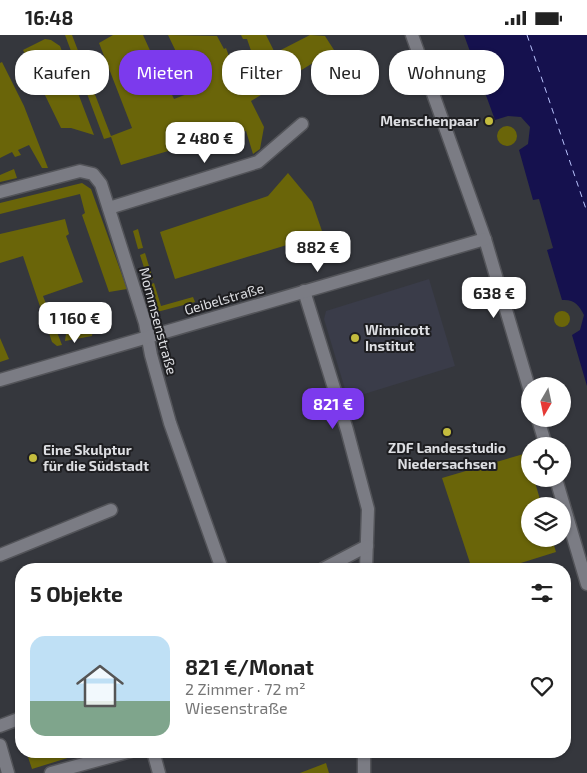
<!DOCTYPE html>
<html lang="de">
<meta charset="utf-8">
<style>
body{margin:0;font-family:"Exo 2",sans-serif;background:#f2f2f2;color:#222;height:100vh;display:flex;flex-direction:column;font-size:19px;white-space:nowrap}
*{box-sizing:border-box;margin:0}
p{font-size:16px;color:#767676}
.icon{flex:none;width:28px;height:28px;fill:none;stroke:currentColor;stroke-width:2;stroke-linecap:round;stroke-linejoin:round}
.map{position:relative;flex:1;overflow:hidden}
.panel{position:absolute;left:15px;top:528px;width:556px;height:195px;display:flex;flex-direction:column;background:#fff;border-radius:20px;box-shadow:0 1px 4px #0004}
.panel>*{flex:none}
.guide{position:absolute;left:15px;top:15px;width:558px;height:45px;display:flex;gap:10px}
.needle{width:32px;rotate:189deg}
.buttons{position:absolute;left:521px;top:342px;display:grid;gap:10px}
.buttons a{display:grid;place-items:center;width:50px;height:50px;border-radius:50%;background:#fff;box-shadow:0 1px 4px #0004;font-size:25px}
.price{position:absolute;translate:-50% -42px;padding:0 11px;border-radius:10px;background:#fff;color:#222;font-size:16px;line-height:32px;filter:drop-shadow(0 1px 2px #0008)}
.price::after{content:'';position:absolute;left:50%;top:30px;width:15px;height:11px;margin-left:-8px;background:inherit;clip-path:polygon(0 0,100% 0,50% 100%)}
.price.selected{background:#7c3aed;color:#fff}
ul{padding:0;list-style:none}
li{display:flex;align-items:center;gap:15px;height:125px;padding:0 15px}
li span{display:grid;place-items:center;flex:none;width:140px;height:100px;border-radius:15px;color:#555}
li>.icon{margin-inline-start:auto}
span .icon{width:60px;height:60px;fill:#fffc;stroke-width:1}
li b{font-size:21px}
h2{display:flex;justify-content:space-between;align-items:center;height:60px;padding:0 15px;font-size:21px}
.tag{padding:0 18px;border-radius:20px;background:#fff;box-shadow:0 1px 4px #0004;font-size:18px;line-height:45px}
.tag.selected{background:#7c3aed;color:#fff}
.status{display:flex;justify-content:space-between;align-items:center;height:35px;padding:0 25px;background:#fff;direction:ltr}
.status svg{height:14px;fill:currentColor}
.map>svg:first-child{display:block}
.built{fill:#3a3c49}
.green{fill:#6a6509}
.water{fill:#15114e}
.lines{fill:none;stroke-linecap:round;stroke-linejoin:round}
.ferry{stroke:#b9c3fd;stroke-width:1;stroke-dasharray:6 5;stroke-linecap:butt}
.minor-casing{stroke:#535459;stroke-width:15}
.minor{stroke:#7b7c84;stroke-width:12}
.poi-dot{fill:#c4bc3e;stroke:#1e1e21;stroke-width:2}
.labels{text-anchor:middle;stroke-width:4;stroke-linejoin:round;paint-order:stroke}
.poi-label{font-size:14px;font-weight:bold;fill:#dddee2;stroke:#1e1e21;text-anchor:start}
.street-label{font-size:14px;fill:#dddee2;stroke:#1e1e21}
</style>
<div class="status"><b>16:48</b><svg viewBox="0 0 49 12"><path d="M0 12V9h3v3zM5 12V6h3v6zM10 12V3h3v9zM15 12V0h3v12zM26 1h20v11H26zM47 4h2v5h-2z"/></svg></div>
<div class="map">
<svg width="587" height="738" viewBox="0 0 587 738">
<rect width="100%" height="100%" fill="#35373d"/>
<path class="built" d="M429,244L455,331L348,364L324,284L326,276Z"/>
<g class="green">
<path d="M65,0H72L111,101L132,93L99,8L113,0H143L153,22L154,21L161,34L163,33L166,42L164,43L174,64L195,56L184,24L180,25L168,0L217,1L224,14L226,13L237,43L258,36L247,4H243L241,0H266L275,18L310,0L325,1L334,15L251,66L264,92L260,114L253,119L246,96L213,106L212,103L121,130L111,102L104,104Z"/>
<path d="M45,4L51,5L60,11L94,100L71,93H61L23,15Z"/>
<path d="M2,27L24,71L48,133H42L29,110L18,115L21,120L15,122L12,117L0,123V28Z"/>
<circle cx="507" cy="101" r="10"/>
<path d="M14,134L17,143L0,147V140Z"/>
<path d="M288,138L312,167L323,199L175,244L160,197L268,161Z"/>
<path d="M82,148L91,154L127,254L109,257L82,180L85,178L80,159L0,179V168Z"/>
<path d="M65,184L69,199L66,201L83,247L43,261L62,310L57,311L52,307L23,221L0,228V199Z"/>
<path d="M138,194L143,213L138,214L133,196Z"/>
<path d="M145,218L153,244L148,245L140,220Z"/>
<path d="M154,248L161,271L193,262L195,267L157,277L149,250Z"/>
<circle cx="562" cy="284" r="8"/>
<path d="M90,292L93,294L92,301L65,306L66,299Z"/>
<path d="M0,303L9,324L0,327Z"/>
<path d="M527,418L530,444H534L542,471H530V504H552L556,517L502,534H472L442,443Z"/>
<path d="M26,716H90L32,734Z"/>
<path d="M326,728L329,738H300Z"/>
</g>
<path class="water" d="M464,0H587V351L572,300L580,295L584,280C579,270 574,264 562,265L547,215L553,213L539,164L533,165L519,115L528,109L530,92L521,82L508,81L495,85Z"/>
<g class="lines">
<path class="ferry" d="M527,0L587,177"/>
<g class="minor-casing">
<g id="minor">
<path d="M412,0L485,204L530,356"/>
<path d="M0,157L80,136L93,139L101,149L145,288L151,320L170,388L222,534"/>
<path d="M109,173L258,127L302,89"/>
<path d="M304,256L347,395L368,474L366,534"/>
<path d="M0,345L485,204"/>
<path d="M538,384L546,411"/>
<path d="M556,444L587,549"/>
<path d="M0,520L111,475"/>
<path d="M323,534L367,511"/>
<path d="M0,691L21,683"/>
<path d="M0,710L8,738"/>
<path d="M153,716L159,738"/>
<path d="M51,738L131,716"/>
<path d="M364,738V716"/>
</g>
</g>
<use href="#minor" class="minor"/>
</g>
<g class="poi-dot">
<circle cx="489" cy="86" r="5"/>
<circle cx="355" cy="303" r="5"/>
<circle cx="447" cy="397" r="5"/>
<circle cx="33" cy="423" r="5"/>
</g>
<g class="labels">
<g class="poi-label">
<text x="479" y="91" text-anchor="end">Menschenpaar</text>
<text x="365" y="300">Winnicott<tspan x="365" dy="16">Institut</tspan></text>
<text x="447" y="418" text-anchor="middle">ZDF Landesstudio<tspan x="447" dy="16">Niedersachsen</tspan></text>
<text x="43" y="420">Eine Skulptur<tspan x="43" dy="16">für die Südstadt</tspan></text>
</g>
<g class="street-label">
<text transform="translate(224 264) rotate(-16)" y="5">Geibelstraße</text>
<text transform="translate(158 286) rotate(75)" y="5">Mommsenstraße</text>
</g>
</g>
</svg>
<div class="buttons">
<a><svg class="needle" viewBox="-14 -14 28 28"><path d="M0-13l5 13h-10z" fill="#e53935"/><path d="M0 13l5-13h-10z" fill="#767676"/></svg></a>
<a><svg class="icon" aria-label="locate" viewBox="0 0 24 24"><circle cx="12" cy="12" r="6"/><path d="M12 2v4M12 18v4M2 12h4M18 12h4"/></svg></a>
<a><svg class="icon" aria-label="layers" viewBox="0 0 24 24"><path d="M12 4l9 5-9 5-9-5zM3 14l9 5 9-5"/></svg></a>
</div>
<b class="price" style="left:205px;top:129px">2 480 €</b>
<b class="price" style="left:318px;top:238px">882 €</b>
<b class="price" style="left:494px;top:284px">638 €</b>
<b class="price" style="left:75px;top:309px">1 160 €</b>
<b class="price selected" style="left:333px;top:395px">821 €</b>
<div class="guide">
<a class="tag">Kaufen</a>
<a class="tag selected">Mieten</a>
<a class="tag">Filter</a>
<a class="tag">Neu</a>
<a class="tag">Wohnung</a>
</div>
<section class="panel">
<h2>5 Objekte<svg class="icon" aria-label="filters" viewBox="0 0 24 24"><path d="M4 7h16M4 17h16"/><circle cx="9" cy="7" r="2"/><circle cx="15" cy="17" r="2"/></svg></h2>
<ul>
<li><span style="background:linear-gradient(#bfe0f5 65%,#7fa58c 0)"><svg class="icon" aria-label="home" viewBox="0 0 24 24"><path d="M3 11l9-7 9 7M6 9v11h12V9"/></svg></span><div><b>821 €/Monat</b><p>2 Zimmer · 72 m²</p><p>Wiesenstraße</p></div><svg class="icon" aria-label="heart" viewBox="0 0 24 24"><path d="M12 20l-8-8c-3-5 5-10 8-4 3-6 11-1 8 4z"/></svg></li>
</ul>
</section>
</div>
